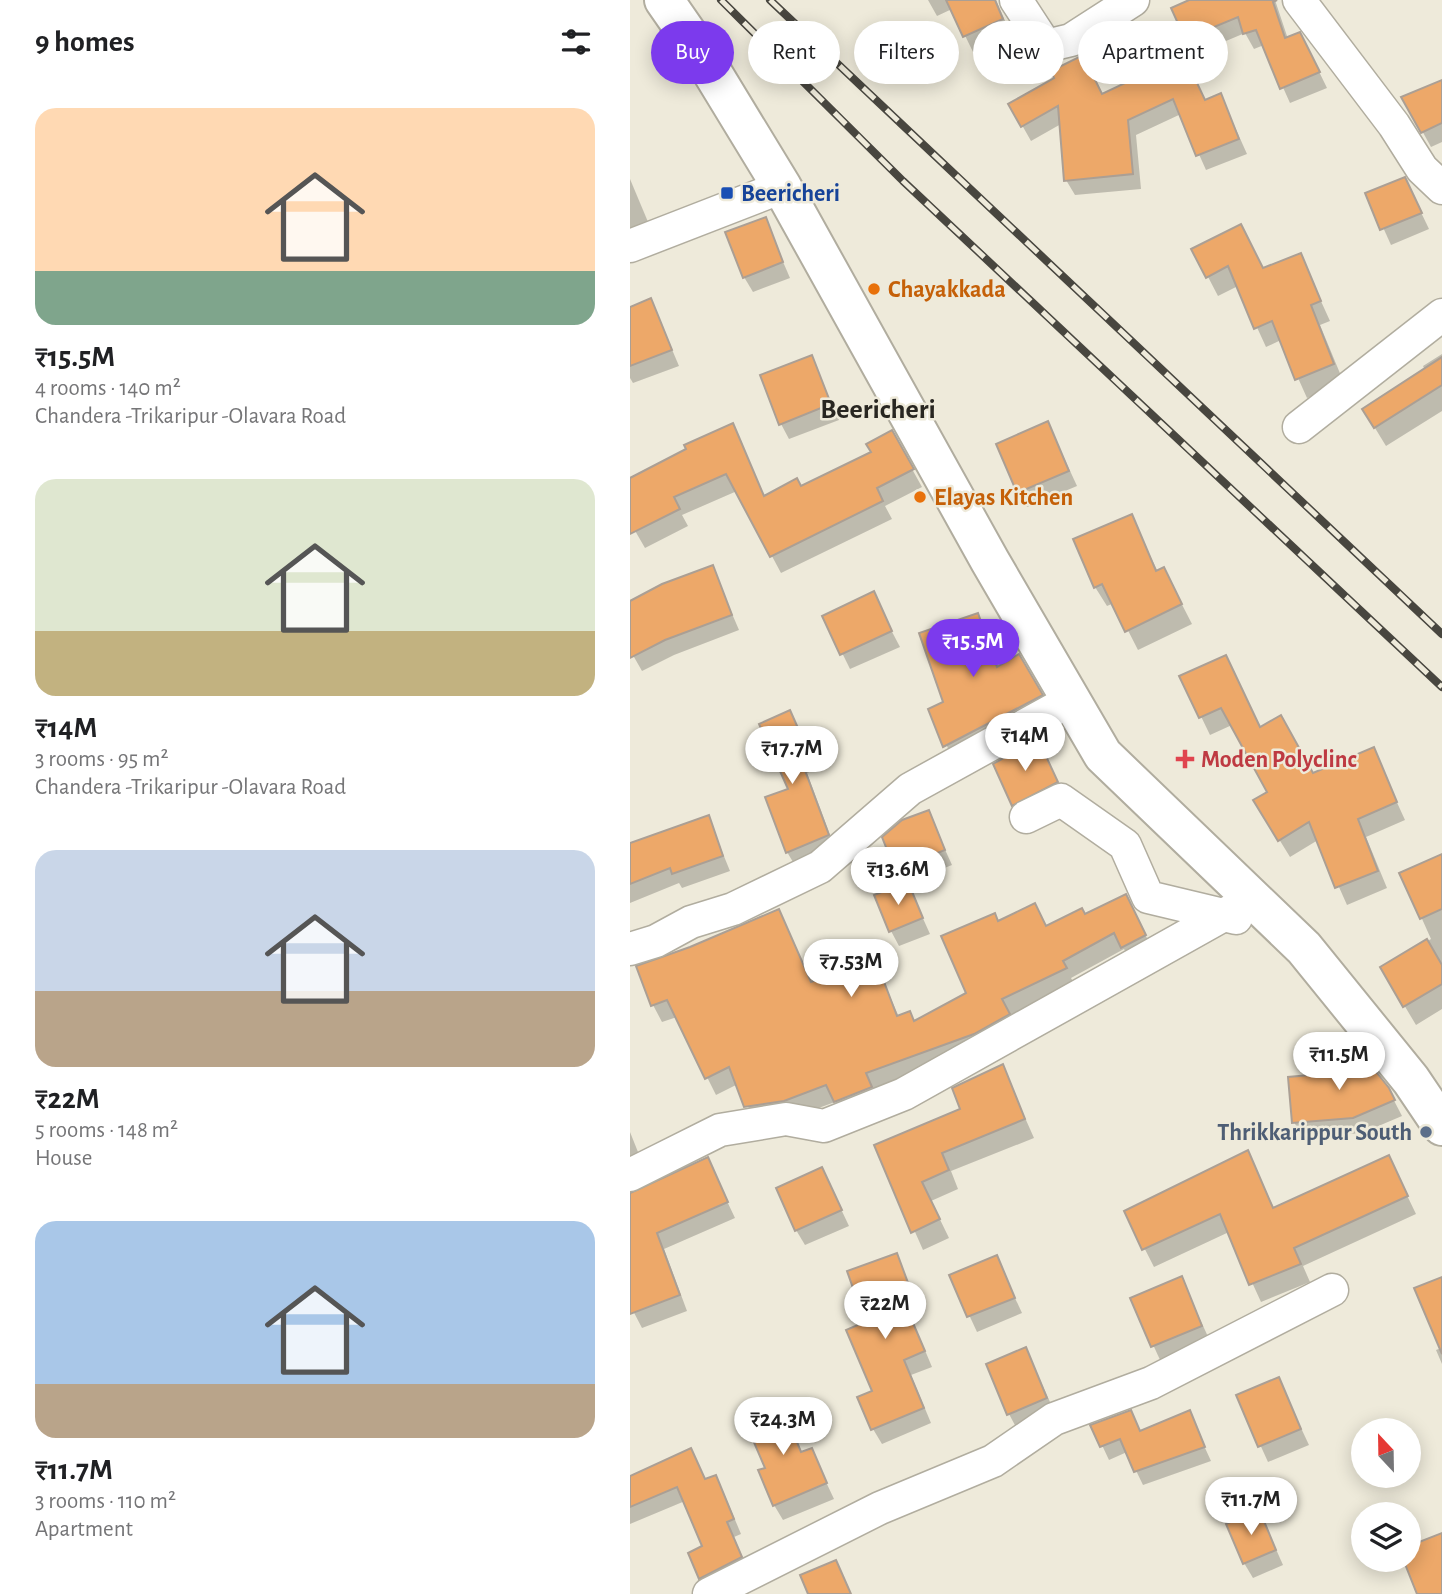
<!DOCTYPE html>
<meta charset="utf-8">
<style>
body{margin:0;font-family:"Alegreya Sans",sans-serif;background:#f2f2f2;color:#202124;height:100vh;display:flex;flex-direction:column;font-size:26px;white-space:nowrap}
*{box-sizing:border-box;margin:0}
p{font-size:23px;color:#757577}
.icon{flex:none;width:38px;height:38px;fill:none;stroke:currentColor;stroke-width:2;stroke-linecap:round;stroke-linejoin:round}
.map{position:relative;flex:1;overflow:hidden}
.details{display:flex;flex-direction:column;background:#fff;width:630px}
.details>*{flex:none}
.top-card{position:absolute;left:21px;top:21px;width:665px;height:63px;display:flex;gap:14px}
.needle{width:46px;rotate:338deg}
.buttons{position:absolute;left:721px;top:1418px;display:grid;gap:14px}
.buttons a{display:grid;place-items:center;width:70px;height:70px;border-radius:50%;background:#fff;box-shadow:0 4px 18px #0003;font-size:35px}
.price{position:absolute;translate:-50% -60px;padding:0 16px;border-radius:24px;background:#fff;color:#222;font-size:23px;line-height:46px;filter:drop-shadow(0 2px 4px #0008)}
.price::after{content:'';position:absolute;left:50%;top:42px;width:21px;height:16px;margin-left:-10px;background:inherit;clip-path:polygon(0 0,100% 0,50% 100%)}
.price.current{background:#7c3aed;color:#fff}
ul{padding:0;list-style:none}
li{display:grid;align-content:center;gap:14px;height:371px;padding:0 35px}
li span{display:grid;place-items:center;height:217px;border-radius:21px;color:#555}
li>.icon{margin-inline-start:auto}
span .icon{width:126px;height:126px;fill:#fffc;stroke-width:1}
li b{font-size:30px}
h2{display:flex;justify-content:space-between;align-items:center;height:84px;padding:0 35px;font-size:30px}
.tag{padding:0 24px;border-radius:32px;background:#fff;box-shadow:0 4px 18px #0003;font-size:24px;line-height:63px}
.tag.current{background:#7c3aed;color:#fff}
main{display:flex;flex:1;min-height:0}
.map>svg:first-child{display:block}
.shadow{fill:#0003}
.building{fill:#eda869;stroke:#ab9f94;stroke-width:2}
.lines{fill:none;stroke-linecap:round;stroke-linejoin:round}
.street-casing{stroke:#b1ad9f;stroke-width:35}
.secondary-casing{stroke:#b1ad9f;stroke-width:42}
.street{stroke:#fff;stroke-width:32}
.secondary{stroke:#fff;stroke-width:38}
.rail-casing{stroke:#48463f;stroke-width:8}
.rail{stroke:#eeeada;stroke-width:5;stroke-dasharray:16;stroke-linecap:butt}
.transit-dot{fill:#1a4fb4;stroke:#eeeada;stroke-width:2.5}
.food-dot{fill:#e8710a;stroke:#eeeada;stroke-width:2.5}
.health-dot{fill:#e0444e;stroke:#eeeada;stroke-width:2.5}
.service-dot{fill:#5c6f8a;stroke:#eeeada;stroke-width:2.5}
.labels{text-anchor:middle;stroke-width:5;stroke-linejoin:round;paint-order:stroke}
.transit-label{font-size:24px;font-weight:bold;fill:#164399;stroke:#eeeada;text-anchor:start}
.food-label{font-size:24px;font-weight:bold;fill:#c56008;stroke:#eeeada;text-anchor:start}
.health-label{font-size:24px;font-weight:bold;fill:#be3a42;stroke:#eeeada;text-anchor:start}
.service-label{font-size:24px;font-weight:bold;fill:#4e5e75;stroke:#eeeada;text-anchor:end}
.quarter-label{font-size:28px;font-weight:bold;fill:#282621;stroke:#eeeada}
</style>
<main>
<section class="details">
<h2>9 homes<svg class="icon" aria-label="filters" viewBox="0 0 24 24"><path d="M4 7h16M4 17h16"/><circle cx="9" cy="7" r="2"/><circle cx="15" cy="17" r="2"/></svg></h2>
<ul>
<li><span style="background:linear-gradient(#ffd9b3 75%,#7fa58c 0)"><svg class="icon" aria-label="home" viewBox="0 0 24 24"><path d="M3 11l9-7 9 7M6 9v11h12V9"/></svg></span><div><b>₹15.5M</b><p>4 rooms · 140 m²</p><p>Chandera -Trikaripur -Olavara Road</p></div></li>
<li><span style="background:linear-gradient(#dfe7d0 70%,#c2b280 0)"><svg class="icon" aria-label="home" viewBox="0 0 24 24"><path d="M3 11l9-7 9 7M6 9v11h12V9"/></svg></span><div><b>₹14M</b><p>3 rooms · 95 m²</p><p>Chandera -Trikaripur -Olavara Road</p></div></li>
<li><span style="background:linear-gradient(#c9d6e8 65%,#b9a48a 0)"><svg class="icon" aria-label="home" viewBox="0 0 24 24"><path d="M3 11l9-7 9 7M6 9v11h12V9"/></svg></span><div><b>₹22M</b><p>5 rooms · 148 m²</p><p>House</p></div></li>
<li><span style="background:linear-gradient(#a9c7e8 75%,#b9a48a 0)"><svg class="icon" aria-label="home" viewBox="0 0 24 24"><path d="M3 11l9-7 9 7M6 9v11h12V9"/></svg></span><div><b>₹11.7M</b><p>3 rooms · 110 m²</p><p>Apartment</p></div></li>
</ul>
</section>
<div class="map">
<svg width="812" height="1594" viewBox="0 0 812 1594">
<rect width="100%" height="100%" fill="#eeeada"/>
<g class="shadow">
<path d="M298,0H366L383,39L345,56L322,9L307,16Z"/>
<path d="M563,0H645L658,39L678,49L697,88L660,103L634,45L624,49L615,33L565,54L543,8Z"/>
<path d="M553,57L576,101L591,96L617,154L576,170L551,114L506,135L511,189L445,195L436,180L431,124L401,141L380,104L473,96Z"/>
<path d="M812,81V142L801,147L774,98Z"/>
<path d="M0,179L26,241L0,252Z"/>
<path d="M775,179L799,229L761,245L738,194Z"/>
<path d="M135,220L160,278L123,292L114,277Z"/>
<path d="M564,250L634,270L670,255L700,321L690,325L714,383L677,398L651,340L636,347L608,286L588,296Z"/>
<path d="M21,300L49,366L3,383L0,378V308Z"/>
<path d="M812,354V411L756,446L734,410L795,370L793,366Z"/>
<path d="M181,357L209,420L159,439L151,424Z"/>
<path d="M418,423L447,486L397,507L388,492Z"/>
<path d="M102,426L135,497L171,488L243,453L262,433L292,487L255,506L262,519L151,573L107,491L52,515L58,526L15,548L0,522V479Z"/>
<path d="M501,516L528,572L544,589L562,624L508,650L484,603L477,606L465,587Z"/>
<path d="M82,567L109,630L44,655L12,671L0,650V603Z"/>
<path d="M249,607L270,647L220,669L194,616Z"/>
<path d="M347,615L369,668L388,656L420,711L324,761L300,710L316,703Z"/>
<path d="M596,657L631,729L683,775L743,750L775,820L736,837L757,888L717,905L688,840L660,857L636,818L639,793L602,725L580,735L552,677Z"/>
<path d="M159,712L186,769L177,773L206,851L166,867L157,852Z"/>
<path d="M408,741L435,798L392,820L383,805Z"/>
<path d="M298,812L322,865L277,883L300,934L269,946L261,931L276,884L267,869Z"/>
<path d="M78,817L100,871L52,888L49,883L0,903V844Z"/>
<path d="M812,860V1009L786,1025L752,968L801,939L772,874Z"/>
<path d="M149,911L183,984L244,960L269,1017L285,1023L338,994L368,923L417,928L454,916L505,913L524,953L502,963L494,949L441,978L445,985L215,1118L205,1102L164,1117L126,1124L108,1084L86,1095L47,1017L32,1022L23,1005L61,949Z"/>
<path d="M372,1066L404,1138L321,1171L328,1189L301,1201L319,1238L293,1250L247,1146L332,1110Z"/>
<path d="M758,1089L772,1116L732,1133L673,1138L664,1122Z"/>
<path d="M0,1132L14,1167L0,1176Z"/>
<path d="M617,1152L645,1210L759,1158L786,1214L673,1266L680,1282L631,1302L599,1232L524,1267L496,1212Z"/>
<path d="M77,1159L105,1218L34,1249L57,1311L12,1328L0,1305V1195Z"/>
<path d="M192,1169L219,1226L175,1245L166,1230Z"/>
<path d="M266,1255L289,1307L278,1310L302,1367L281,1375L301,1423L252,1444L243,1429L244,1392L238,1323Z"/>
<path d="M366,1257L392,1313L347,1332L321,1276Z"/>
<path d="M551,1278L580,1341L531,1362L502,1299Z"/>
<path d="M812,1279V1364L806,1350L811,1348Z"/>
<path d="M396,1349L425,1413L387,1429L379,1414Z"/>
<path d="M648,1379L679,1445L638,1462L608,1396Z"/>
<path d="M150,1406L173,1454L181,1450L204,1499L153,1520L144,1505L137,1469Z"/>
<path d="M500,1412L511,1433L559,1413L581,1461L513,1485L497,1452L479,1460L463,1426Z"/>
<path d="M60,1450L76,1481L85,1477L93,1491L111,1534L104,1537L119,1572L79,1592L71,1578L75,1547L55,1501L0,1524V1477Z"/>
<path d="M629,1511L653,1565L623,1578L614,1563Z"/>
</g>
<g class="building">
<path d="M316,0H365L373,19L333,37Z"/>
<path d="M559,0H647L643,2L655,38L670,32L690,72L650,89L626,30L613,34L608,17L555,39L541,8Z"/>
<path d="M453,55L472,94L554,55L575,100L591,93L609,139L566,156L543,99L498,120L503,174L434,181L428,106L391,127L378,104L424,78L421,71Z"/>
<path d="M812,80V123L791,133L771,97Z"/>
<path d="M775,177L792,213L750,230L735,193Z"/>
<path d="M136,217L153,262L113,278L95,232Z"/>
<path d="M611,224L633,268L671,253L691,301L681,305L704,364L665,380L642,321L624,329L598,266L576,278L561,249Z"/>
<path d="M21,298L42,350L0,366V307Z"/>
<path d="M182,355L201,404L149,425L130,375Z"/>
<path d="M812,357V385L744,428L732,409Z"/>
<path d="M418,421L439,471L387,493L366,444Z"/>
<path d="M103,423L134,496L167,478L171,486L241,452L236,444L262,430L284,469L247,488L253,501L140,557L96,474L44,497L50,509L0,534V478L56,449L54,445Z"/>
<path d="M502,514L526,571L534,567L552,604L495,632L472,584L464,588L443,539Z"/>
<path d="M83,565L102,615L35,640L0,658V601L32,584Z"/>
<path d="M244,591L262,631L210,655L192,616Z"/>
<path d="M348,613L367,667L389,654L413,695L313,747L298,709L313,702L289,633Z"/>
<path d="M596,655L630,727L651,715L683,773L744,747L767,802L728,819L748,871L705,888L679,822L648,841L623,800L637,792L591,708L569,718L549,676Z"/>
<path d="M160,710L179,753L170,757L199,835L156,853L135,797L158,789L129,724Z"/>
<path d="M408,739L428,782L382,806L363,764Z"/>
<path d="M299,810L315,850L265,870L252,837L272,820Z"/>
<path d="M79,815L93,856L42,874L40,868L0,884V843Z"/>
<path d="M812,854V909L790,919L769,873Z"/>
<path d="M278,882L293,918L259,932L244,895Z"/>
<path d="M496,894L516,935L491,948L484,933L433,961L437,968L372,999L380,1014L344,1034L236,1073L242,1087L204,1102L196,1085L154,1101L114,1107L99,1067L75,1079L37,1000L21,1006L6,966L60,947L149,909L181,982L245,958L267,1016L280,1011L284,1021L336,993L311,936L365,913L368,921L405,903L416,926L452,908L455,914Z"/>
<path d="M797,939L812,965V984L773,1007L750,967Z"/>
<path d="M727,1048L759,1088L765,1100L723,1118L662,1123L658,1077L715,1072L708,1056Z"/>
<path d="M373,1064L395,1119L312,1153L319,1170L292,1182L310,1219L281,1233L244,1145L330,1109L322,1088Z"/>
<path d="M618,1150L643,1208L759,1155L778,1196L664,1248L671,1264L619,1285L590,1214L512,1250L494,1211Z"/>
<path d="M78,1157L98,1202L27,1233L50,1295L0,1314V1193Z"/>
<path d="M192,1167L212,1210L165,1231L146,1188Z"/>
<path d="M267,1253L281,1291L271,1295L295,1351L274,1360L294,1408L241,1430L227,1397L242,1391L216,1330L235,1322L217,1271Z"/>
<path d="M367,1255L385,1298L337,1317L319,1275Z"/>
<path d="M552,1276L572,1326L521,1347L500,1298Z"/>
<path d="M812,1277V1354L784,1288Z"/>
<path d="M396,1347L417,1398L377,1415L356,1364Z"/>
<path d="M649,1377L671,1429L628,1447L606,1395Z"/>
<path d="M151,1403L171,1452L182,1448L197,1483L143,1506L128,1470L135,1468L114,1419Z"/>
<path d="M501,1410L510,1431L560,1410L575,1447L504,1472L490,1439L470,1447L460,1425Z"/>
<path d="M61,1448L75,1479L86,1475L104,1519L97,1522L112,1557L69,1579L58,1553L72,1546L47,1487L0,1507V1476Z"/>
<path d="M629,1509L646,1550L613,1564L596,1524Z"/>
<path d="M812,1533V1594H787L773,1559H779V1546Z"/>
<path d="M206,1560L221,1594H178L170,1575Z"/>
</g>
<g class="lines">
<g class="street-casing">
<g id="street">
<path d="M386,0L416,46L441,40L503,0"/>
<path d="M669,0L764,125L792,169L812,188"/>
<path d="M0,246L152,187"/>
<path d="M669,427L812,315"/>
<path d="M396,817L431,800L495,845L518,897L606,918"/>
<path d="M0,949L26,941L61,922L103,909L190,867L280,789L441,700"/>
<path d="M0,1175L90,1130L156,1119L194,1126L274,1094L624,898"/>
<path d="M79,1594L250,1508L363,1461L424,1419L521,1383L702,1290"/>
</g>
</g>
<g class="secondary-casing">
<path id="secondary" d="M34,0L68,49L152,187L360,561L473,755L674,948L781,1080L812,1126"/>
</g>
<use href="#street" class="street"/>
<use href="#secondary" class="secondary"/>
<g class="rail-casing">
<g id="rail">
<path d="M91,0L273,181L812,687"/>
<path d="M140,0L812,634"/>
</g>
</g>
<use href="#rail" class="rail"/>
</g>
<rect class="transit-dot" x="90" y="186" width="14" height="14" rx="3.5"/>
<g class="food-dot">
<circle cx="244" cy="289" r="7"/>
<circle cx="290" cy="497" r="7"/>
</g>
<path class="health-dot" d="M551.5 748.5h7v7h7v7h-7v7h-7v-7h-7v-7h7z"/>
<circle class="service-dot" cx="796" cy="1132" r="7"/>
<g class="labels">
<g class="transit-label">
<text x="111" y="201">Beericheri</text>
</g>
<g class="food-label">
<text x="258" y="297">Chayakkada</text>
<text x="304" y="505">Elayas Kitchen</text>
</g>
<g class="health-label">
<text x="571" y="767">Moden Polyclinc</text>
</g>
<g class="service-label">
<text x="782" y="1140">Thrikkarippur South</text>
</g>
<g class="quarter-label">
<text x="248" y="418">Beericheri</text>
</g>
</g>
</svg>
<div class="buttons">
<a><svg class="needle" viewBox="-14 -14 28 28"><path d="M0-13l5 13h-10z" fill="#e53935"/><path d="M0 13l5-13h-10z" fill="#757577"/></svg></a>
<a><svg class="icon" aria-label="layers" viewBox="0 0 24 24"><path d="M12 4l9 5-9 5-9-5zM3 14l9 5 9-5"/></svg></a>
</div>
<b class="price current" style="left:343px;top:679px">₹15.5M</b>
<b class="price" style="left:395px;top:773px">₹14M</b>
<b class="price" style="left:162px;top:786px">₹17.7M</b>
<b class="price" style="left:268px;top:907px">₹13.6M</b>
<b class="price" style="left:221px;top:999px">₹7.53M</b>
<b class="price" style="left:709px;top:1092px">₹11.5M</b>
<b class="price" style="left:255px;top:1341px">₹22M</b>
<b class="price" style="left:153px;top:1457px">₹24.3M</b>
<b class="price" style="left:621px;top:1537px">₹11.7M</b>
<div class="top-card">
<a class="tag current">Buy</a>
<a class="tag">Rent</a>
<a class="tag">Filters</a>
<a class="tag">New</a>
<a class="tag">Apartment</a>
</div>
</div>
</main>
